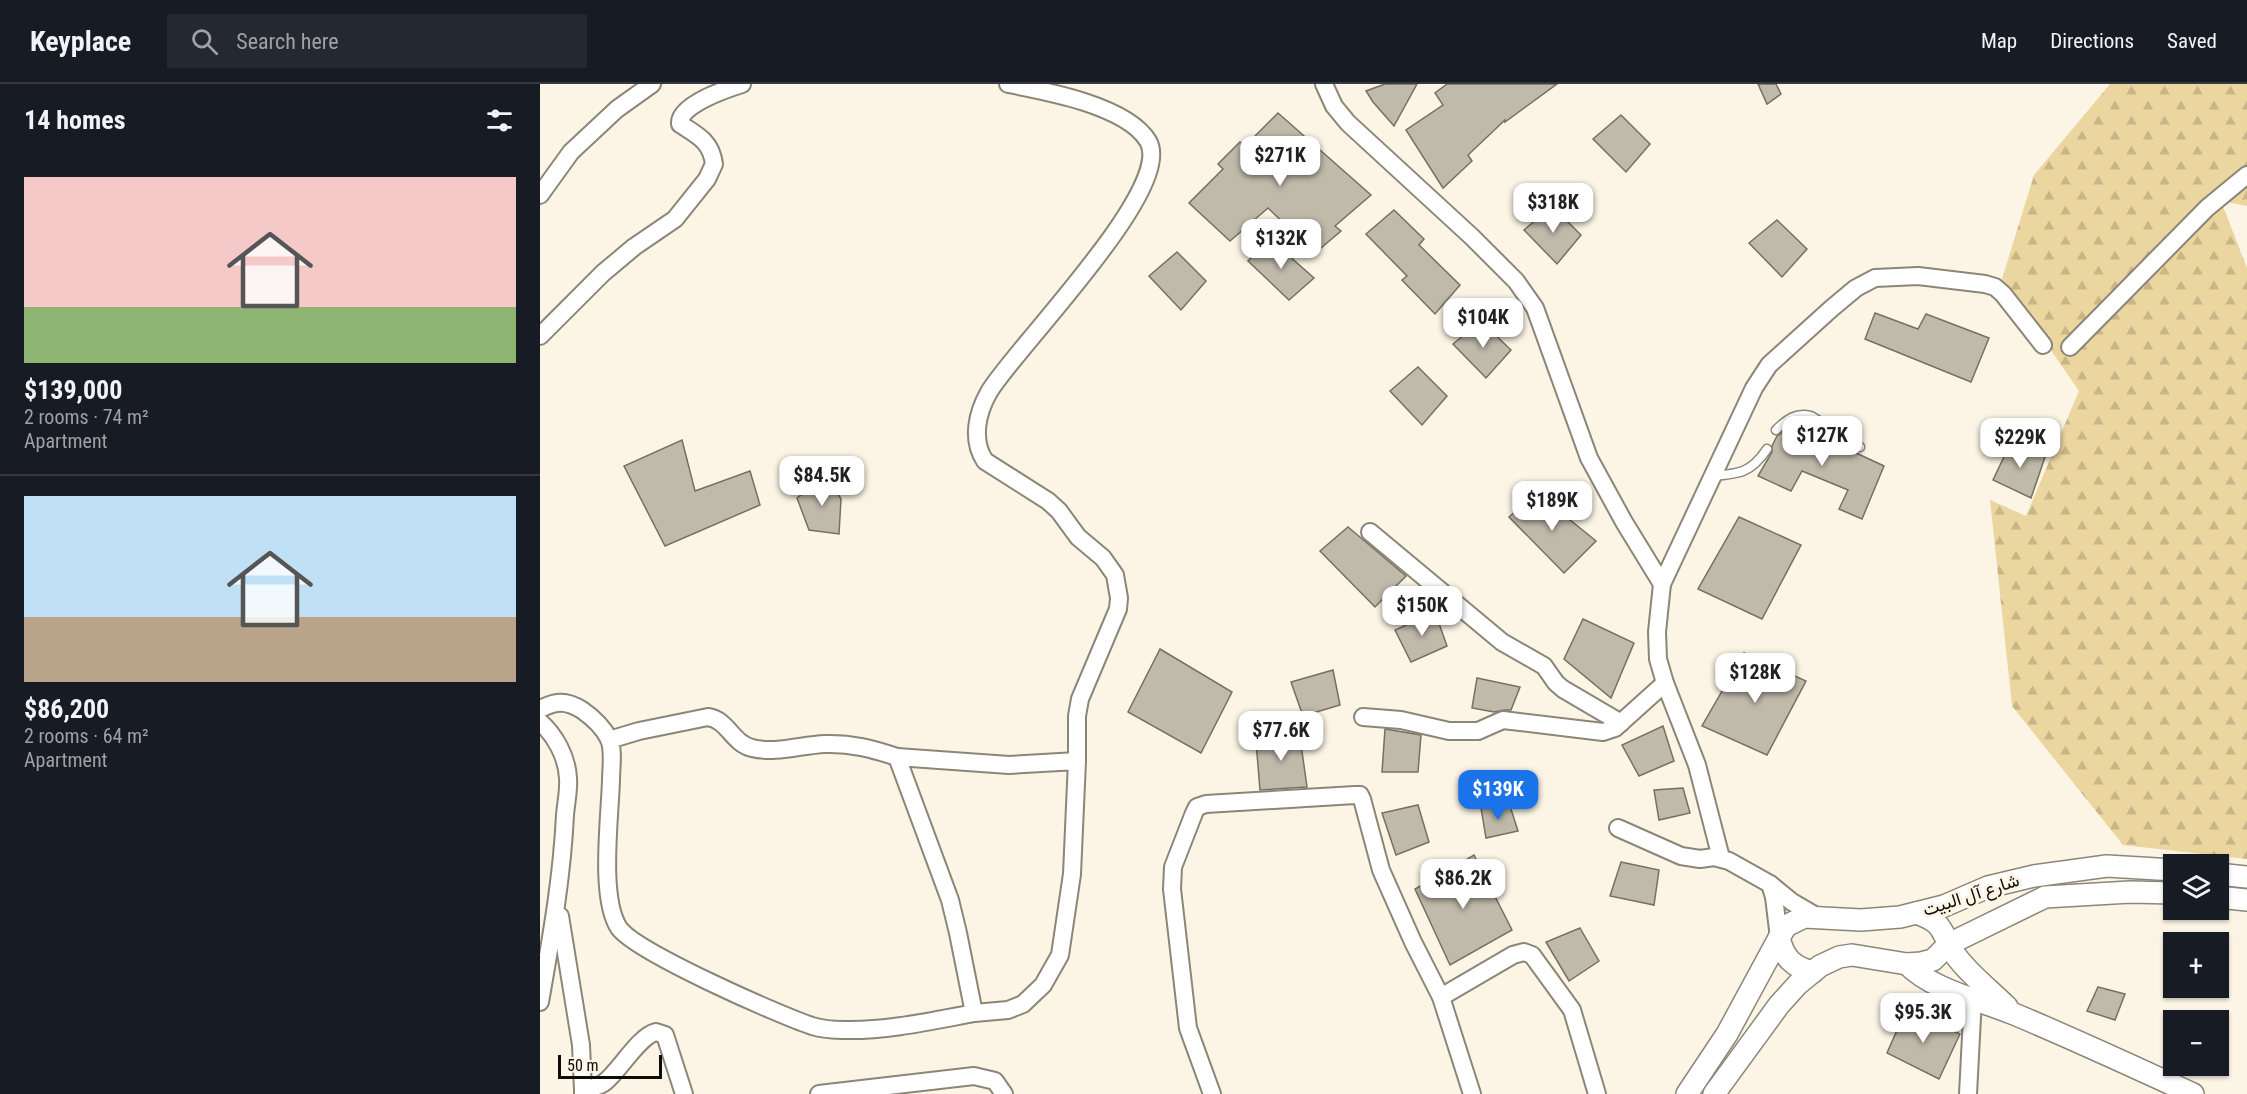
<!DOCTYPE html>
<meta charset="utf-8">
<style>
body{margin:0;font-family:"Roboto Condensed",Vazirmatn,sans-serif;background:#242831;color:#f1f3f6;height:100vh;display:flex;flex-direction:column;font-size:22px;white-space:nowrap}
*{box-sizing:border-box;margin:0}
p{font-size:20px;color:#9ea1a6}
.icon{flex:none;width:33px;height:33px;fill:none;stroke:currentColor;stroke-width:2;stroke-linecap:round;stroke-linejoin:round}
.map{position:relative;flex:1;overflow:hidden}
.panel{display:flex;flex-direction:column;background:#171b24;width:540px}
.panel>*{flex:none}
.controls{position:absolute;left:1623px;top:770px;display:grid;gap:12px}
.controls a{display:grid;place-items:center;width:66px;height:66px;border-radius:0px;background:#171b24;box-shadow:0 2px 4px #0004;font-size:30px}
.scale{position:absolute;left:18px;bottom:15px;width:104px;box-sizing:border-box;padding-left:6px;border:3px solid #0e0c07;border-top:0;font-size:16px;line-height:21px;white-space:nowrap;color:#0e0c07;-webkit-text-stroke:4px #fcf5e6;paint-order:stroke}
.price{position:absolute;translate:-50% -51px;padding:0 14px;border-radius:12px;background:#fff;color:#222;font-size:20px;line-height:39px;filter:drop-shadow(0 2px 3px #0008)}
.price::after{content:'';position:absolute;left:50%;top:36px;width:18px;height:14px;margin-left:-9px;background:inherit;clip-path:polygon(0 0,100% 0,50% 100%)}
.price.selected{background:#1a73e8;color:#fff}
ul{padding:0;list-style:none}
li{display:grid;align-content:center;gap:12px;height:318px;padding:0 24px}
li+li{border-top:2px solid #363941}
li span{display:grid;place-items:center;height:186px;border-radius:0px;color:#555}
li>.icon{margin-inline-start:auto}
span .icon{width:108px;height:108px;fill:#fffc;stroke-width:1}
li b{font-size:26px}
h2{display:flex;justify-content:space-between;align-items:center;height:72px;padding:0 24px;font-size:26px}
header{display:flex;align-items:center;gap:36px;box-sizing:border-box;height:84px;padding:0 30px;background:#171b24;border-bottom:2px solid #363941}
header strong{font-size:28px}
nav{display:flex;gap:33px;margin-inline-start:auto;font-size:21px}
.search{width:420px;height:54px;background:#242831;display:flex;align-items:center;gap:15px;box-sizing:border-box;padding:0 21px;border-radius:0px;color:#9ea1a6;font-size:22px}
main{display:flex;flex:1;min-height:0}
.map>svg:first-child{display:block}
.forest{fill:url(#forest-firs)}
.building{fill:#c0baab;stroke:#767062;stroke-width:1.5}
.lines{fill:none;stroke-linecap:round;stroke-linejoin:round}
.service-casing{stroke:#8c8678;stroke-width:11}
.minor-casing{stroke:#8c8678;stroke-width:20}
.tertiary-casing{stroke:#8c8678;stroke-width:24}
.service{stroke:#fff;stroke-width:8}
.minor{stroke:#fff;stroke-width:16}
.tertiary{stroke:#fff;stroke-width:21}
.labels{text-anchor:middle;stroke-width:6;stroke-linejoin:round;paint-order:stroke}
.street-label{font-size:18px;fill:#0e0c07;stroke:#fcf5e6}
</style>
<header>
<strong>Keyplace</strong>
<div class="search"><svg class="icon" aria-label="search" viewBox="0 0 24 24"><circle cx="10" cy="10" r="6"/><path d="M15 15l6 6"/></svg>Search here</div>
<nav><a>Map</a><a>Directions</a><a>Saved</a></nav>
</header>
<main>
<section class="panel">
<h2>14 homes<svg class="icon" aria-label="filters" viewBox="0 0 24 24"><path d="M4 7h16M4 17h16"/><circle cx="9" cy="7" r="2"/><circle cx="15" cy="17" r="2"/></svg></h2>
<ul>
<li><span style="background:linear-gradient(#f6c9c9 70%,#8fb573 0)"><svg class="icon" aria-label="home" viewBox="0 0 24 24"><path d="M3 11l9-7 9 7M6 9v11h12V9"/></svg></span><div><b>$139,000</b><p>2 rooms · 74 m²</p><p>Apartment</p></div></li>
<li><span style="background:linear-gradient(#bfe0f5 65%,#b9a48a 0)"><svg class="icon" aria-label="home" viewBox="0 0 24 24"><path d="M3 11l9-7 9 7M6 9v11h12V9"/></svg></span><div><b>$86,200</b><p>2 rooms · 64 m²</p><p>Apartment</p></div></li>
</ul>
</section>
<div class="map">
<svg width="1707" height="1010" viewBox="0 0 1707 1010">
<defs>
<pattern id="forest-firs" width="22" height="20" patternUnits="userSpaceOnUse" patternTransform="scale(1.5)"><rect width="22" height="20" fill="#ecd6a0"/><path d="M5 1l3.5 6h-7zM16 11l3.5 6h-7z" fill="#c9b688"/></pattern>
</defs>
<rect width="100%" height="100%" fill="#fcf5e6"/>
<path class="forest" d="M1570,0H1707V122L1681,117L1707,184V775L1583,761L1472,622L1450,416L1486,432L1539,307L1462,195L1494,91Z"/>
<g class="building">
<path d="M845,0H877L854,42L833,18L826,7Z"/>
<path d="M907,0H1017L965,38V36L928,71L932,77L903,104L866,46L903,21L895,9Z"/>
<path d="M1218,0H1236L1241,10L1227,20Z"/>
<path d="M738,29L831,111L795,142L801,147L775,169L728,124L690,157L649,119L683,85L678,80L700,58L705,62Z"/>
<path d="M1081,31L1110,60L1086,88L1053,55Z"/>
<path d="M1012,122L1041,151L1017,180L984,146Z"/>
<path d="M854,126L884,155L879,161L920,201L895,230L862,196L867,192L826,150Z"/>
<path d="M1237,136L1267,165L1242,193L1209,159Z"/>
<path d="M730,155L774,194L749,216L708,177Z"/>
<path d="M637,168L666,197L641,226L609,192Z"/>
<path d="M1335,229L1378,245L1386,230L1449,254L1431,298L1325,255Z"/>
<path d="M941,237L971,266L946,294L913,260Z"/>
<path d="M878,283L907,312L882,341L850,307Z"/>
<path d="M1254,340L1344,382L1322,435L1299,425L1308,406L1262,387L1251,407L1218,392L1232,368V362L1237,352Z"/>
<path d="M142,356L155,407L210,387L220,421L125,462L84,382Z"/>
<path d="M1472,356L1505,373L1491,414L1453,396Z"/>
<path d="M287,391L301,415L299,450L269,446L257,414Z"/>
<path d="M997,409L1056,457L1024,489L969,433Z"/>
<path d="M1199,433L1261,461L1222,535L1158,505Z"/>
<path d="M808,443L866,492L835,523L780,467Z"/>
<path d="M895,528L907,562L871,578L855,546Z"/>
<path d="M1043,535L1094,559L1071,614L1024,575Z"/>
<path d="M620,565L692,608L661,669L588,628Z"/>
<path d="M1204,569L1266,597L1227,671L1162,642Z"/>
<path d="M793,586L800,621L763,632L751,598Z"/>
<path d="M937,594L980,603L971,626H964L954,628L932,624Z"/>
<path d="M1123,642L1134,677L1099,692L1082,661Z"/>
<path d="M845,645L881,651L878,688H842Z"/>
<path d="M759,646L767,703L720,706L716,658Z"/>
<path d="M1143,704L1150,729L1119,736L1114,706Z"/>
<path d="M878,721L889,758L856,771L842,729Z"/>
<path d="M970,722L978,747L946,754L941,724Z"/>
<path d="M934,771L972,846L910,881L875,805Z"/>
<path d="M1081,778L1119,786L1114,821L1070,812Z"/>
<path d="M1040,844L1059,877L1029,897L1006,858Z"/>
<path d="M1558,903L1585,910L1575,936L1547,927Z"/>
<path d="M1366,926L1420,950L1399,995L1347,969Z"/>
</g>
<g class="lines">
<g class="service-casing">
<g id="service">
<path d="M1236,346C1246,336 1256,328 1271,332L1320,363"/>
<path d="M1172,392C1199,390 1211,389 1227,365"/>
</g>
</g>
<g class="minor-casing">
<g id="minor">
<path d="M468,0C506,7 587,22 608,57C636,104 475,264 449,308C437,329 431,356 445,377L508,417L519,427L538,453L563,474L575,491L579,514L578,525L540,615L537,632V677"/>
<path d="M784,0L794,22L808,39L932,153L976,197L995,224L1049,374L1084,438L1122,500L1117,548L1118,575L1125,599L1157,681L1181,774"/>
<path d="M0,111L31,68L77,25L112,0"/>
<path d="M0,252L63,189L94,163L135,135L167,95L174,80C171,57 157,51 140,40C138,21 186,5 202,0"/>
<path d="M1530,263L1667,124L1707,91"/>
<path d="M830,448L962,558L1004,582L1016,599L1023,605L1081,639"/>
<path d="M1122,500L1214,304L1229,281L1240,271L1292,224L1316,204L1335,194L1378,192L1445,200L1455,203L1463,210L1503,261"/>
<path d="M0,625C16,617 26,616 42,626C52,633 63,643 69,655C74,667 71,684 71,696C70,733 59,814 79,844C96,868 239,931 272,942C282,945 293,946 304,946C347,947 391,937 434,929L418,849L410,816L357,673C333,665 311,659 285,660C261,661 236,670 212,664C192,659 188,636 168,633L99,647L69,656"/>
<path d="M823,633L861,636L909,647H938L963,636L1063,648L1075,644L1125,599"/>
<path d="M0,638C15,651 27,673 28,694C29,706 26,719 25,731C22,794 11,855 0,918"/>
<path d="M357,673L469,681L537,677L532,790L520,871L503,901L483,920L468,926L434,929"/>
<path d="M1078,744L1141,772L1160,775L1174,773L1189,777L1230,800L1252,818L1276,832"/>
<path d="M1230,800L1234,813L1239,854"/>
<path d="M20,832L41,961L43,1006"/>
<path d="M901,913L973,871L984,868L992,871L1032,926L1057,1010"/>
<path d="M43,1010V1006C50,1004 59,1003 65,998C80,986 99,952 116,948L125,951L144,1010"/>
<path d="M279,1010L434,992L455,997L464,1010"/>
<path d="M672,1010L648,944L632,805L633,783L654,729L657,723L666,720L815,711H820L822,715L841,786L873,858L901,913L932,1010"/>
<path d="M1428,1010L1433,914"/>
</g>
</g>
<g class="tertiary-casing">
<g id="tertiary">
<path d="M1678,790L1707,793"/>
<path d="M1678,813L1707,816"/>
<path d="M1376,829C1407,839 1400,850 1416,872C1430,891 1450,906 1467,923"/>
<path d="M1239,854C1244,874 1253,883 1273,888"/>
<path d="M1367,880C1392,906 1440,916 1474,930C1534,955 1594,983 1653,1010"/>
<path d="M1147,1010L1187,950L1239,854L1246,842L1264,833L1321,836L1360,833L1404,822L1448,803L1494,792L1567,782L1634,786"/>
<path d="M1174,1010L1239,921L1258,900L1280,882L1299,873L1312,871L1367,880L1381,879L1393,876L1409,860L1505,813L1590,808L1634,809"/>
</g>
</g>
<use href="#service" class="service"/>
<use href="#minor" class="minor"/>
<use href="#tertiary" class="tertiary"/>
</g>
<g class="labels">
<g class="street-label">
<text transform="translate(1431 811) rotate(-18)" y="6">شارع آل البيت</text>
</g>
</g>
</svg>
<div class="controls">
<a><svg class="icon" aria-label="layers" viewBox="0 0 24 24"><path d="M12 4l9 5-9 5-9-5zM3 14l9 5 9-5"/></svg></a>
<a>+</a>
<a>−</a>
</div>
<div class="scale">50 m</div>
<b class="price" style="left:740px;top:103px">$271K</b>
<b class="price" style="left:1013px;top:150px">$318K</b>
<b class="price" style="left:741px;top:186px">$132K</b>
<b class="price" style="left:943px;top:265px">$104K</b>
<b class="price" style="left:1282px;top:383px">$127K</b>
<b class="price" style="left:1480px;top:385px">$229K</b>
<b class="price" style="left:282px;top:423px">$84.5K</b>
<b class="price" style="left:1012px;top:448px">$189K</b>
<b class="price" style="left:882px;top:553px">$150K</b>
<b class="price" style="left:1215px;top:620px">$128K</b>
<b class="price" style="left:741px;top:678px">$77.6K</b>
<b class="price selected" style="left:958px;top:737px">$139K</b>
<b class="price" style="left:923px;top:826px">$86.2K</b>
<b class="price" style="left:1383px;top:960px">$95.3K</b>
</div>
</main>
